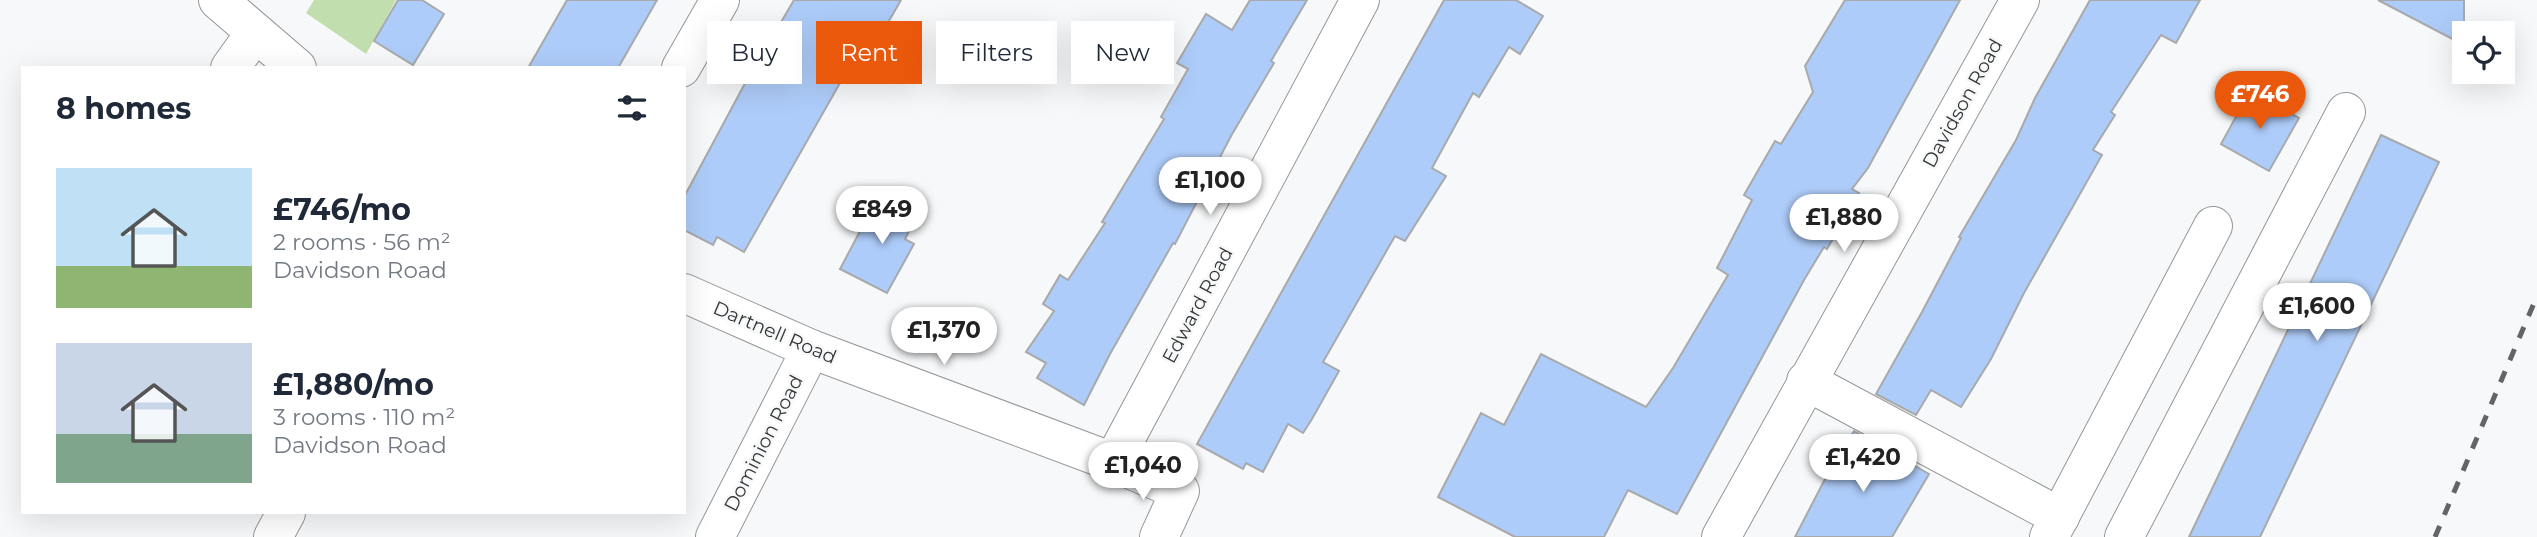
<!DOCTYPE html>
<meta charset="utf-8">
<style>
body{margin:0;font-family:Montserrat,sans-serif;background:#f6f6f7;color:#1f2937;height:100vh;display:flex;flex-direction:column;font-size:26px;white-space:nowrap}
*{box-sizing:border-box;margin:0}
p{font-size:23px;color:#747a83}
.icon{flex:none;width:38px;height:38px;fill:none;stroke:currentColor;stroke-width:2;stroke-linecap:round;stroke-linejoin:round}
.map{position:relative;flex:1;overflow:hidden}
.side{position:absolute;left:21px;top:66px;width:665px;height:448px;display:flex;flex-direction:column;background:#fff;border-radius:0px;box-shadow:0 7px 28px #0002}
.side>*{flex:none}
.top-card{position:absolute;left:707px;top:21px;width:665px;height:63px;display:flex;gap:14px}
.fabs{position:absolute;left:2452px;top:21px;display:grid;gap:14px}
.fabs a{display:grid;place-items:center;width:63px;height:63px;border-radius:0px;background:#fff;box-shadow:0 7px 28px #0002;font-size:35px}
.price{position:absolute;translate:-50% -60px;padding:0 16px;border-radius:24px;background:#fff;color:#222;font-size:23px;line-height:46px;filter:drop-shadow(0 2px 4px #0008)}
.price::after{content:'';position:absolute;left:50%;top:42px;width:21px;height:16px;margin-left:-10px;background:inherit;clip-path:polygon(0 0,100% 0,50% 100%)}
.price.active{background:#ea580c;color:#fff}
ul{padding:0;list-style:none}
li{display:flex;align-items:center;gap:21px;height:175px;padding:0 35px}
li span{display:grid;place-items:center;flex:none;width:196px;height:140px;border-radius:0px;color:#555}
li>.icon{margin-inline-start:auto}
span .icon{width:84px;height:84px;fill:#fffc;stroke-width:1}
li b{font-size:30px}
h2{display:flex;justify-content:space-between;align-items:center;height:84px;padding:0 35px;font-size:30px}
.chip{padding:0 24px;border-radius:0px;background:#fff;box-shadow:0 7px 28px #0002;font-size:24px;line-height:63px}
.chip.active{background:#ea580c;color:#fff}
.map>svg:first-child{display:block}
.green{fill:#c1deae}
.building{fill:#aeccf9;stroke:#a8a9aa;stroke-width:2}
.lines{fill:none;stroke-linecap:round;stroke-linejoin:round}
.minor-casing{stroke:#959697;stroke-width:40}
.minor{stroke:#fff;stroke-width:38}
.rail{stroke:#636464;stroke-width:5;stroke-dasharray:12 12;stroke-linecap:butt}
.labels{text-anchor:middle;stroke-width:5;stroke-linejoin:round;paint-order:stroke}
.street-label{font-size:19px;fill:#373737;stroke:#f7f8f9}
</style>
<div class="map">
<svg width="2537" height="537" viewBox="0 0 2537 537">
<rect width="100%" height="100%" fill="#f7f8f9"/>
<path class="green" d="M314,0H396L366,54L306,13Z"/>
<g class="building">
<path d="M398,0H422L444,14L413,65L374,41Z"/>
<path d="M567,0H657L618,68H528Z"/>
<path d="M794,0H901L875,45L865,39L744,252L717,237L713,245L684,230V197L743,87Z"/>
<path d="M1250,0H1307L1271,61L1274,63L1231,136L1175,244L1173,243L1110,354L1084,405L1037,378L1046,363L1026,352L1054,311L1043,304L1060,275L1068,280L1105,223L1102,222L1164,119L1161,117L1188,69L1177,63L1206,14L1232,30Z"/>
<path d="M1444,0H1516L1543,16L1520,54L1509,47L1479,97L1473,93L1432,168L1446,176L1405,241L1395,236L1323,362L1339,371L1312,419L1303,433L1288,424L1263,472L1246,463L1243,469L1197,444Z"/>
<path d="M1845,0H1960L1868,168L1852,189L1859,193L1827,249L1824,247L1804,280L1677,514L1628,490L1604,537H1515L1438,497L1481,413L1504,425L1541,354L1646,407L1673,368L1728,275L1717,268L1752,200L1744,195L1775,141L1781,144L1813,92L1805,66Z"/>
<path d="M2090,0H2200L2176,43L2161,35L2111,112L2115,115L2093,150L2102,155L2024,293L1991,359L1961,407L1931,390L1916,415L1876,394L1922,312L1961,238L1959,237L2016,140L2035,98Z"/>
<path d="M2378,0H2464V45Z"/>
<path d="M2250,91L2299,118L2269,171L2221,144Z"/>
<path d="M2381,135L2439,162L2260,537H2189Z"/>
<path d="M889,196L919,212L905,239L914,244L887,293L840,269L866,220L874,225Z"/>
<path d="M1854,431L1929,474L1892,537H1795L1824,481Z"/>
</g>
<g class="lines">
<g class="minor-casing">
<g id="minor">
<path d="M218,0L297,68"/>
<path d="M230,68L255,33"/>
<path d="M681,68L720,0"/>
<path d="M684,293L811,349L1113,462L1180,491L1159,537"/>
<path d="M1806,381L2060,517"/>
<path d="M1113,462L1360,0"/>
<path d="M273,537L286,513"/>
<path d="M715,537L811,349"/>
<path d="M1721,537L2020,0"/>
<path d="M2049,537L2213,226"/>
<path d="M2124,537L2346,112"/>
</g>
</g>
<use href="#minor" class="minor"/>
<path class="rail" d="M2435,537L2537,296"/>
</g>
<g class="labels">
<g class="street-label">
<text transform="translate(1962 103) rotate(-61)" y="7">Davidson Road</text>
<text transform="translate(1197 305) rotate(-62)" y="7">Edward Road</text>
<text transform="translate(775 332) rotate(23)" y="7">Dartnell Road</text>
<text transform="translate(763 443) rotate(-63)" y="7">Dominion Road</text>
</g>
</g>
</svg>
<div class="fabs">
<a><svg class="icon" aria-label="locate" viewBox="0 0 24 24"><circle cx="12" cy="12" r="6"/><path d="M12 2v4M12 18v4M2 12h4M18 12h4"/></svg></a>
</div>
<b class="price active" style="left:2260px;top:131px">£746</b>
<b class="price" style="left:1210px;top:217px">£1,100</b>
<b class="price" style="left:882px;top:246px">£849</b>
<b class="price" style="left:1844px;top:254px">£1,880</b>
<b class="price" style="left:2317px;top:343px">£1,600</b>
<b class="price" style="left:944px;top:367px">£1,370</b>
<b class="price" style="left:1863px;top:494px">£1,420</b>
<b class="price" style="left:1143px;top:502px">£1,040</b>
<div class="top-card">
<a class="chip">Buy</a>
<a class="chip active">Rent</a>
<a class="chip">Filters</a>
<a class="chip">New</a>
</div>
<section class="side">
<h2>8 homes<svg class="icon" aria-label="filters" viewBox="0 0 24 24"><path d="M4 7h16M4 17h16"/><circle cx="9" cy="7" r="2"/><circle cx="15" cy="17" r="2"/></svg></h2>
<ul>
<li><span style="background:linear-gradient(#bfe0f5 70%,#8fb573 0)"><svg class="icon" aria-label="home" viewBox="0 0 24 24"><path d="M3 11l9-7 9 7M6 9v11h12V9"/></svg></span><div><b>£746/mo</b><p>2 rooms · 56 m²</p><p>Davidson Road</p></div></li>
<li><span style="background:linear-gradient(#c9d6e8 65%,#7fa58c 0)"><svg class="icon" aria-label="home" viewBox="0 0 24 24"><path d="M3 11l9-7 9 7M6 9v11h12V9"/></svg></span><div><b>£1,880/mo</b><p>3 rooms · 110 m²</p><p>Davidson Road</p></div></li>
</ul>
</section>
</div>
